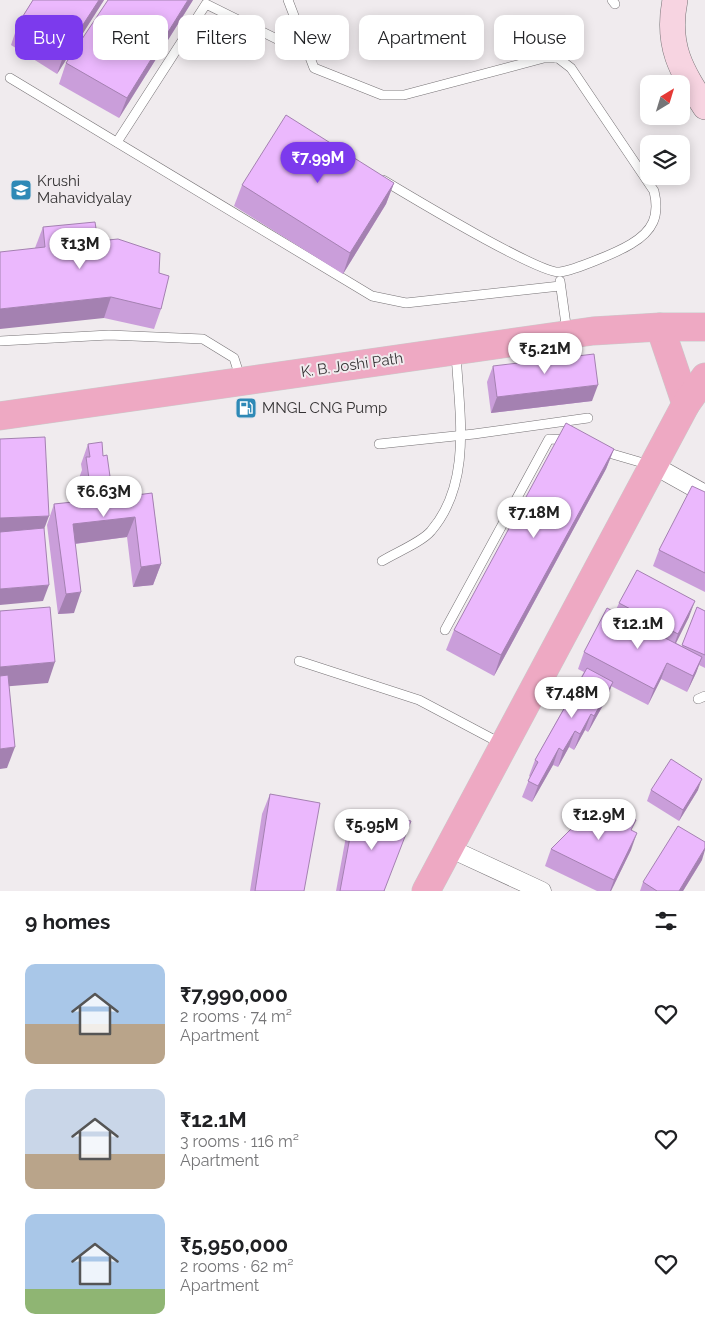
<!DOCTYPE html>
<meta charset="utf-8">
<style>
body{margin:0;font-family:Raleway,sans-serif;background:#f2f2f2;color:#202124;height:100vh;display:flex;flex-direction:column;font-size:19px;white-space:nowrap}
*{box-sizing:border-box;margin:0}
p{font-size:16px;color:#757577}
.icon{flex:none;width:28px;height:28px;fill:none;stroke:currentColor;stroke-width:2;stroke-linecap:round;stroke-linejoin:round}
.map{position:relative;height:891px;overflow:hidden}
.drawer{display:flex;flex-direction:column;background:#fff;flex:1}
.drawer>*{flex:none}
.guide{position:absolute;left:15px;top:15px;width:675px;height:45px;display:flex;gap:10px}
.needle{width:32px;rotate:38deg}
.controls{position:absolute;left:640px;top:75px;display:grid;gap:10px}
.controls a{display:grid;place-items:center;width:50px;height:50px;border-radius:10px;background:#fff;box-shadow:0 2px 12px #0003;font-size:25px}
.price{position:absolute;translate:-50% -42px;padding:0 11px;border-radius:18px;background:#fff;color:#222;font-size:16px;line-height:32px;filter:drop-shadow(0 1px 2px #0008)}
.price::after{content:'';position:absolute;left:50%;top:30px;width:15px;height:11px;margin-left:-8px;background:inherit;clip-path:polygon(0 0,100% 0,50% 100%)}
.price.on{background:#7c3aed;color:#fff}
ul{padding:0;list-style:none}
li{display:flex;align-items:center;gap:15px;height:125px;padding:0 25px}
li span{display:grid;place-items:center;flex:none;width:140px;height:100px;border-radius:10px;color:#555}
li>.icon{margin-inline-start:auto}
span .icon{width:60px;height:60px;fill:#fffc;stroke-width:1}
li b{font-size:21px}
h2{display:flex;justify-content:space-between;align-items:center;height:60px;padding:0 25px;font-size:21px}
.pill{padding:0 18px;border-radius:10px;background:#fff;box-shadow:0 2px 12px #0003;font-size:18px;line-height:45px}
.pill.on{background:#7c3aed;color:#fff}
.map>svg:first-child{display:block}
.lines{fill:none;stroke-linecap:round;stroke-linejoin:round}
.lane-casing{stroke:#767275;stroke-width:10}
.street-casing{stroke:#767275;stroke-width:19}
.secondary-casing{stroke:#767275;stroke-width:26}
.primary-casing{stroke:#cacaca;stroke-width:29}
.lane{stroke:#fff;stroke-width:9}
.street{stroke:#fff;stroke-width:18}
.secondary{stroke:#f7d4e1;stroke-width:25}
.primary{stroke:#eea9c3;stroke-width:28}
.wall{fill:#ca9eda}
.shaded-wall{fill:#a481b1}
.building{fill:#ebb8fd;stroke:#a481b1}
.labels{text-anchor:middle;stroke-width:4;stroke-linejoin:round;paint-order:stroke}
.poi-label{font-size:15px;fill:#343233;stroke:#f0ebee;text-anchor:start}
.street-label{font-size:15px;fill:#343233;stroke:#f0ebee}
</style>
<div class="map">
<svg width="705" height="891" viewBox="0 0 705 891">
<rect width="100%" height="100%" fill="#f0ebee"/>
<g class="lines">
<g class="lane-casing">
<g id="lane">
<path d="M288,0L314,68L382,95H404L544,58H558L571,68L654,191C660,216 653,231 631,244C618,252 575,270 560,272C541,275 408,195 383,180"/>
<path d="M612,0L615,4"/>
<path d="M556,58L573,40"/>
<path d="M10,78L372,296L406,303L560,286"/>
<path d="M117,142L206,4L309,55"/>
<path d="M560,281L567,332"/>
<path d="M0,341L109,335L203,339L234,358L241,380"/>
<path d="M379,444L474,434L588,418"/>
<path d="M602,451L650,465"/>
<path d="M382,561C395,553 422,542 431,531C473,482 459,412 456,353"/>
<path d="M445,630L549,439L568,440"/>
<path d="M299,661L419,700L502,744"/>
<path d="M698,699L705,696"/>
</g>
</g>
<g class="street-casing">
<g id="street">
<path d="M655,466L705,494"/>
<path d="M449,848L542,891"/>
</g>
</g>
<g class="secondary-casing">
<path id="secondary" d="M675,0C666,46 681,70 705,107"/>
</g>
<g class="primary-casing">
<g id="primary">
<path d="M660,327L686,404"/>
<path d="M0,416L593,331L660,327H705"/>
<path d="M426,891L686,404L705,377"/>
</g>
</g>
<use href="#lane" class="lane"/>
<use href="#street" class="street"/>
<use href="#secondary" class="secondary"/>
<use href="#primary" class="primary"/>
</g>
<g class="wall">
<path d="M33,0H104L57,74L11,45L18,24Z"/>
<path d="M193,0L119,118L59,84L66,63Z"/>
<path d="M394,183L386,204L343,274L234,206L242,185Z"/>
<path d="M43,227L98,241L159,273L161,309L154,329L104,318L35,248Z"/>
<path d="M493,366L592,401L491,413L487,382Z"/>
<path d="M88,444L103,456L113,498L152,493L161,564L153,585L133,587L127,537L75,544L74,613L58,614L47,525L54,504L82,501L79,478L82,470L81,464Z"/>
<path d="M614,449L606,469L494,676L446,650L454,630Z"/>
<path d="M705,492V592L653,566L659,550Z"/>
<path d="M619,603L689,617L676,643L682,646L697,607L705,611V668L699,665L696,673L687,692L661,679L648,705L611,686L607,698L588,732L585,730L574,750L569,747L558,767L553,765L532,802L522,797L530,777L529,776L535,760L584,672L578,669L584,652L615,612Z"/>
<path d="M651,790H698L679,821L647,801Z"/>
<path d="M270,794L304,891H250L262,814Z"/>
<path d="M355,810L385,891H336L347,831Z"/>
<path d="M632,831L631,850L611,891H597L545,866L551,849Z"/>
<path d="M702,860L683,891H640L643,882Z"/>
</g>
<g class="shaded-wall">
<path d="M99,0H104L57,74L64,54Z"/>
<path d="M188,0H193L119,118L127,98Z"/>
<path d="M394,183L386,204L343,274L350,253Z"/>
<path d="M111,297L104,318L0,329V309Z"/>
<path d="M598,385L592,401L491,413L497,397Z"/>
<path d="M614,449L606,469L494,676L501,655Z"/>
<path d="M49,516L43,532L0,534V518Z"/>
<path d="M135,517L127,537L65,545L73,524Z"/>
<path d="M161,564L153,585L133,587L141,567Z"/>
<path d="M49,585L43,601L0,605V589Z"/>
<path d="M81,592L74,613L58,614L66,594Z"/>
<path d="M695,601L689,617L672,651L678,634Z"/>
<path d="M702,657L696,673L687,692L693,676Z"/>
<path d="M55,662L48,683L0,687V667Z"/>
<path d="M667,663L661,679L648,705L654,689Z"/>
<path d="M613,682L607,698L588,732L594,716Z"/>
<path d="M591,714L585,730L574,750L580,734Z"/>
<path d="M575,731L569,747L558,767L563,751Z"/>
<path d="M15,747L7,768L0,769V749Z"/>
<path d="M559,748L553,765L532,802L538,786Z"/>
<path d="M702,779L698,790L679,821L683,810Z"/>
<path d="M637,833L631,850L611,891H610L614,880Z"/>
<path d="M705,848V850L702,860L683,891H679Z"/>
</g>
<g class="building">
<path d="M33,0H99L64,54L18,24Z"/>
<path d="M108,0H188L127,98L66,63Z"/>
<path d="M286,115L394,183L350,253L242,185Z"/>
<path d="M95,222L98,241L118,239L160,253L159,273L169,276L161,309L111,297L0,309V252L45,247L43,227Z"/>
<path d="M594,354L598,385L497,397L493,366Z"/>
<path d="M566,423L614,449L501,655L454,630Z"/>
<path d="M45,437L49,516L0,518V439Z"/>
<path d="M102,442L103,456L107,455L113,498L152,493L161,564L141,567L135,517L73,524L81,592L66,594L54,504L92,500L86,457H90L88,444Z"/>
<path d="M692,486L705,492V573L659,550Z"/>
<path d="M44,528L49,585L0,589V532Z"/>
<path d="M637,570L695,601L678,634L619,603Z"/>
<path d="M50,607L55,662L0,667V611Z"/>
<path d="M697,607L705,611V655L682,645Z"/>
<path d="M607,608L702,657L693,676L667,663L654,689L584,652Z"/>
<path d="M587,668L613,682L594,716L591,714L580,734L575,731L563,751L559,748L538,786L528,781L538,762L535,760Z"/>
<path d="M8,675L15,747L0,749V676Z"/>
<path d="M671,759L702,779L683,810L651,790Z"/>
<path d="M270,794L320,803L304,891H255Z"/>
<path d="M593,807L607,814L612,808L636,820L631,830L637,833L614,880L551,849Z"/>
<path d="M355,810L411,821L384,891H340Z"/>
<path d="M678,826L705,842V848L679,891H657L643,882Z"/>
</g>
<defs>
<g id="university-square" transform="scale(1.125)"><rect x="-9" y="-9" width="18" height="18" rx="4" fill="#2e89b6" stroke="#f0ebee"/><path d="M0-5L7-2L0 1L-7-2ZM-4 1L0 2.5L4 1V4Q0 6-4 4Z" fill="#fff"/></g>
<g id="fuel-square" transform="scale(1.125)"><rect x="-9" y="-9" width="18" height="18" rx="4" fill="#2e89b6" stroke="#f0ebee"/><path d="M-5.5-6h7V0h2V4h1.3V-2.5L3-4.5l.8-.8L6-3V5H2.5V1h-1V6h-7ZM-4.2-4.7v3.2H.2V-4.7Z" fill="#fff"/></g>
</defs>
<g fill-rule="evenodd">
<use href="#university-square" x="21" y="190"/>
<use href="#fuel-square" x="246" y="408"/>
</g>
<g class="labels">
<g class="poi-label">
<text x="37" y="186">Krushi<tspan x="37" dy="17">Mahavidyalay</tspan></text>
<text x="262" y="413">MNGL CNG Pump</text>
</g>
<g class="street-label">
<text transform="translate(352 365) rotate(-8)" y="5">K. B. Joshi Path</text>
</g>
</g>
</svg>
<div class="controls">
<a><svg class="needle" viewBox="-14 -14 28 28"><path d="M0-13l5 13h-10z" fill="#e53935"/><path d="M0 13l5-13h-10z" fill="#757577"/></svg></a>
<a><svg class="icon" aria-label="layers" viewBox="0 0 24 24"><path d="M12 4l9 5-9 5-9-5zM3 14l9 5 9-5"/></svg></a>
</div>
<b class="price on" style="left:318px;top:184px">₹7.99M</b>
<b class="price" style="left:80px;top:270px">₹13M</b>
<b class="price" style="left:545px;top:375px">₹5.21M</b>
<b class="price" style="left:104px;top:518px">₹6.63M</b>
<b class="price" style="left:534px;top:539px">₹7.18M</b>
<b class="price" style="left:638px;top:650px">₹12.1M</b>
<b class="price" style="left:572px;top:719px">₹7.48M</b>
<b class="price" style="left:599px;top:841px">₹12.9M</b>
<b class="price" style="left:372px;top:851px">₹5.95M</b>
<div class="guide">
<a class="pill on">Buy</a>
<a class="pill">Rent</a>
<a class="pill">Filters</a>
<a class="pill">New</a>
<a class="pill">Apartment</a>
<a class="pill">House</a>
</div>
</div>
<section class="drawer">
<h2>9 homes<svg class="icon" aria-label="filters" viewBox="0 0 24 24"><path d="M4 7h16M4 17h16"/><circle cx="9" cy="7" r="2"/><circle cx="15" cy="17" r="2"/></svg></h2>
<ul>
<li><span style="background:linear-gradient(#a9c7e8 60%,#b9a48a 0)"><svg class="icon" aria-label="home" viewBox="0 0 24 24"><path d="M3 11l9-7 9 7M6 9v11h12V9"/></svg></span><div><b>₹7,990,000</b><p>2 rooms · 74 m²</p><p>Apartment</p></div><svg class="icon" aria-label="heart" viewBox="0 0 24 24"><path d="M12 20l-8-8c-3-5 5-10 8-4 3-6 11-1 8 4z"/></svg></li>
<li><span style="background:linear-gradient(#c9d6e8 65%,#b9a48a 0)"><svg class="icon" aria-label="home" viewBox="0 0 24 24"><path d="M3 11l9-7 9 7M6 9v11h12V9"/></svg></span><div><b>₹12.1M</b><p>3 rooms · 116 m²</p><p>Apartment</p></div><svg class="icon" aria-label="heart" viewBox="0 0 24 24"><path d="M12 20l-8-8c-3-5 5-10 8-4 3-6 11-1 8 4z"/></svg></li>
<li><span style="background:linear-gradient(#a9c7e8 75%,#8fb573 0)"><svg class="icon" aria-label="home" viewBox="0 0 24 24"><path d="M3 11l9-7 9 7M6 9v11h12V9"/></svg></span><div><b>₹5,950,000</b><p>2 rooms · 62 m²</p><p>Apartment</p></div><svg class="icon" aria-label="heart" viewBox="0 0 24 24"><path d="M12 20l-8-8c-3-5 5-10 8-4 3-6 11-1 8 4z"/></svg></li>
</ul>
</section>
